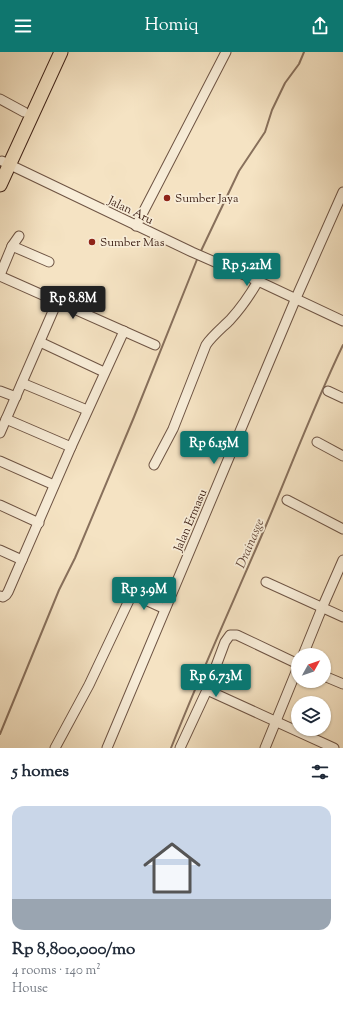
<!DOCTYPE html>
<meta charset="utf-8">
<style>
body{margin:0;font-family:"Sorts Mill Goudy",serif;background:#f6f6f7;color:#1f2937;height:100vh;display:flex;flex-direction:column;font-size:15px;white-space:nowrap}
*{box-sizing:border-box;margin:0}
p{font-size:13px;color:#747a83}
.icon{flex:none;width:22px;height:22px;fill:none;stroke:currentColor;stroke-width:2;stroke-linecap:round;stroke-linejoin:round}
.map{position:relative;height:696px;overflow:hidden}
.details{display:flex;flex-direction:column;background:#fff;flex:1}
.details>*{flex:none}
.needle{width:26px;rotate:50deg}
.controls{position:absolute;left:291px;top:596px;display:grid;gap:8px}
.controls a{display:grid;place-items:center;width:40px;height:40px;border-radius:50%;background:#fff;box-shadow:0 1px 3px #0004;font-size:20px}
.price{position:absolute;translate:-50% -34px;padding:0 9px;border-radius:4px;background:#0f766e;color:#fff;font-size:13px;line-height:26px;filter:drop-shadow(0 1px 2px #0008)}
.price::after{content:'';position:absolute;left:50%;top:24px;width:12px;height:9px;margin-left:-6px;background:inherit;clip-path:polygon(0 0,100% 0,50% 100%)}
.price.active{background:#222;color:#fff}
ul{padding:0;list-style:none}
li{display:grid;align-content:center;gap:8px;height:212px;padding:0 12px}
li+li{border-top:1px solid #e0e1e3}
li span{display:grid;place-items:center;height:124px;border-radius:12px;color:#555}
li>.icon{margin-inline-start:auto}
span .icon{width:72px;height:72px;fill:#fffc;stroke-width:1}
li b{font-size:17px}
h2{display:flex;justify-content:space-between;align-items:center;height:48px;padding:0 12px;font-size:17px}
header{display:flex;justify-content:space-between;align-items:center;height:52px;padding:0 12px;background:#0f766e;color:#fff;font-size:18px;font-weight:600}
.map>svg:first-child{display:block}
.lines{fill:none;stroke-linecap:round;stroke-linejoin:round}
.stream{stroke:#88705c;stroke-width:2}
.minor-casing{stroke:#6e5444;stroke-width:11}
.highway-casing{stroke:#412419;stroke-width:15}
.minor{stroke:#f8edd8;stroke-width:9}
.highway{stroke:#f5e3c3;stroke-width:13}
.poi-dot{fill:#8f2418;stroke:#f8edd8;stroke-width:1.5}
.labels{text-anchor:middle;stroke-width:3.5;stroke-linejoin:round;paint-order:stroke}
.poi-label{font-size:12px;fill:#412419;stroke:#f8edd8;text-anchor:start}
.street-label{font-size:12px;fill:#412419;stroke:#f8edd8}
.water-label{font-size:13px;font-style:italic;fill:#654a3b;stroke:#f8edd8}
</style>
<header><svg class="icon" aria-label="menu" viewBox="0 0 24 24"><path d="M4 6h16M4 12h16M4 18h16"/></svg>Homiq<svg class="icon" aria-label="share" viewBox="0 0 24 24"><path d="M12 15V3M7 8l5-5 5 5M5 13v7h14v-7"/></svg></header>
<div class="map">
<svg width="343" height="696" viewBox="0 0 343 696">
<rect width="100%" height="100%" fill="#f5e3c3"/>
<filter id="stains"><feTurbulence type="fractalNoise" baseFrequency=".005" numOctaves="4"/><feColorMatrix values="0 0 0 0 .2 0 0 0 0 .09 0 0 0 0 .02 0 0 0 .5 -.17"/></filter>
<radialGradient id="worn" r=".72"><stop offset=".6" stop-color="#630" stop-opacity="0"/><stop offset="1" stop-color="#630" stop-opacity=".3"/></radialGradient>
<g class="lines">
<g class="stream">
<path d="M200,201L239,119L265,80L272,58L285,31L299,12L304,0"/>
<path d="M0,682L59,538L75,506L134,365L198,205"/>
<path d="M171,696C201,620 235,546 267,471C292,412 315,351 343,293"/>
</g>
<g class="minor-casing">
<g id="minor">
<path d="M0,47L24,60"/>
<path d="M2,109L192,200L258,229L343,269"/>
<path d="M136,174L226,0"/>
<path d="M12,194L49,210"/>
<path d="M0,223L12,194L19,184"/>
<path d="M0,224L155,293"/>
<path d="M40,290L104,320"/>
<path d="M22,331L87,358"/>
<path d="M0,339L16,345"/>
<path d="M328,339L343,346"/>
<path d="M6,367L71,395"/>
<path d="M0,381L57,250"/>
<path d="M317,390L343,404"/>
<path d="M0,409L54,433"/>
<path d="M154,413L173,377L206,293C212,284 222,276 230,268C241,256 250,243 258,229"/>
<path d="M287,448L343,477"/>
<path d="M0,453L39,471"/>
<path d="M0,498L22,508"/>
<path d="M266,530L343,565"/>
<path d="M0,544L3,545L6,543L8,540L71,395L124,279"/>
<path d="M303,603L322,556L343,508"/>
<path d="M324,624L343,632"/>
<path d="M207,638L334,696"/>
<path d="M55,696L89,633L132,542L165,557"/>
<path d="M107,696L296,246L343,140"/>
<path d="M180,696L207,638L225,590L230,583H237L298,612"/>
<path d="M265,696L298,615"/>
</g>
</g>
<g class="highway-casing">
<path id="highway" d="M0,133L61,0"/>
</g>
<use href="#minor" class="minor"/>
<use href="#highway" class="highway"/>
</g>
<g class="poi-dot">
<circle cx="167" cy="146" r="4"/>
<circle cx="92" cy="190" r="4"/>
</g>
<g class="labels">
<g class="poi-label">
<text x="175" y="150">Sumber Jaya</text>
<text x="100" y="194">Sumber Mas</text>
</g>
<g class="street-label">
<text transform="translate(131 158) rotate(26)" y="4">Jalan Aru</text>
<text transform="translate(190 468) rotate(-67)" y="4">Jalan Ermasu</text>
</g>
<g class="water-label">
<text transform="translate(249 491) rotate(-67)" y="5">Drainasge</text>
</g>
</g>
<rect width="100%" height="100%" filter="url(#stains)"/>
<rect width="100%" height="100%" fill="url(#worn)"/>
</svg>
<div class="controls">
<a><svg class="needle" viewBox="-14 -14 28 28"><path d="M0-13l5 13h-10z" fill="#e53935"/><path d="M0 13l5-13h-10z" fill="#747a83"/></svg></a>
<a><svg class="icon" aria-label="layers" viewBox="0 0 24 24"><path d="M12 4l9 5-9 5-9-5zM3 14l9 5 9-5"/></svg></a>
</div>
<b class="price" style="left:247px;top:235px">Rp 5.21M</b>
<b class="price active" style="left:73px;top:268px">Rp 8.8M</b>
<b class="price" style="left:214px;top:413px">Rp 6.15M</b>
<b class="price" style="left:144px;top:559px">Rp 3.9M</b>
<b class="price" style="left:216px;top:646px">Rp 6.73M</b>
</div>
<section class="details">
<h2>5 homes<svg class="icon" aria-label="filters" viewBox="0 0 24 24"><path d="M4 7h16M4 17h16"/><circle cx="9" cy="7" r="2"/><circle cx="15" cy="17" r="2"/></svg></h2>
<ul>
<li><span style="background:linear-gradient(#c9d6e8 75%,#9aa5b1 0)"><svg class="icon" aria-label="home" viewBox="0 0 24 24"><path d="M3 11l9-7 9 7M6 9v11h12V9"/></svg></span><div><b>Rp 8,800,000/mo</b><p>4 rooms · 140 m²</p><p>House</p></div></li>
</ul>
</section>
